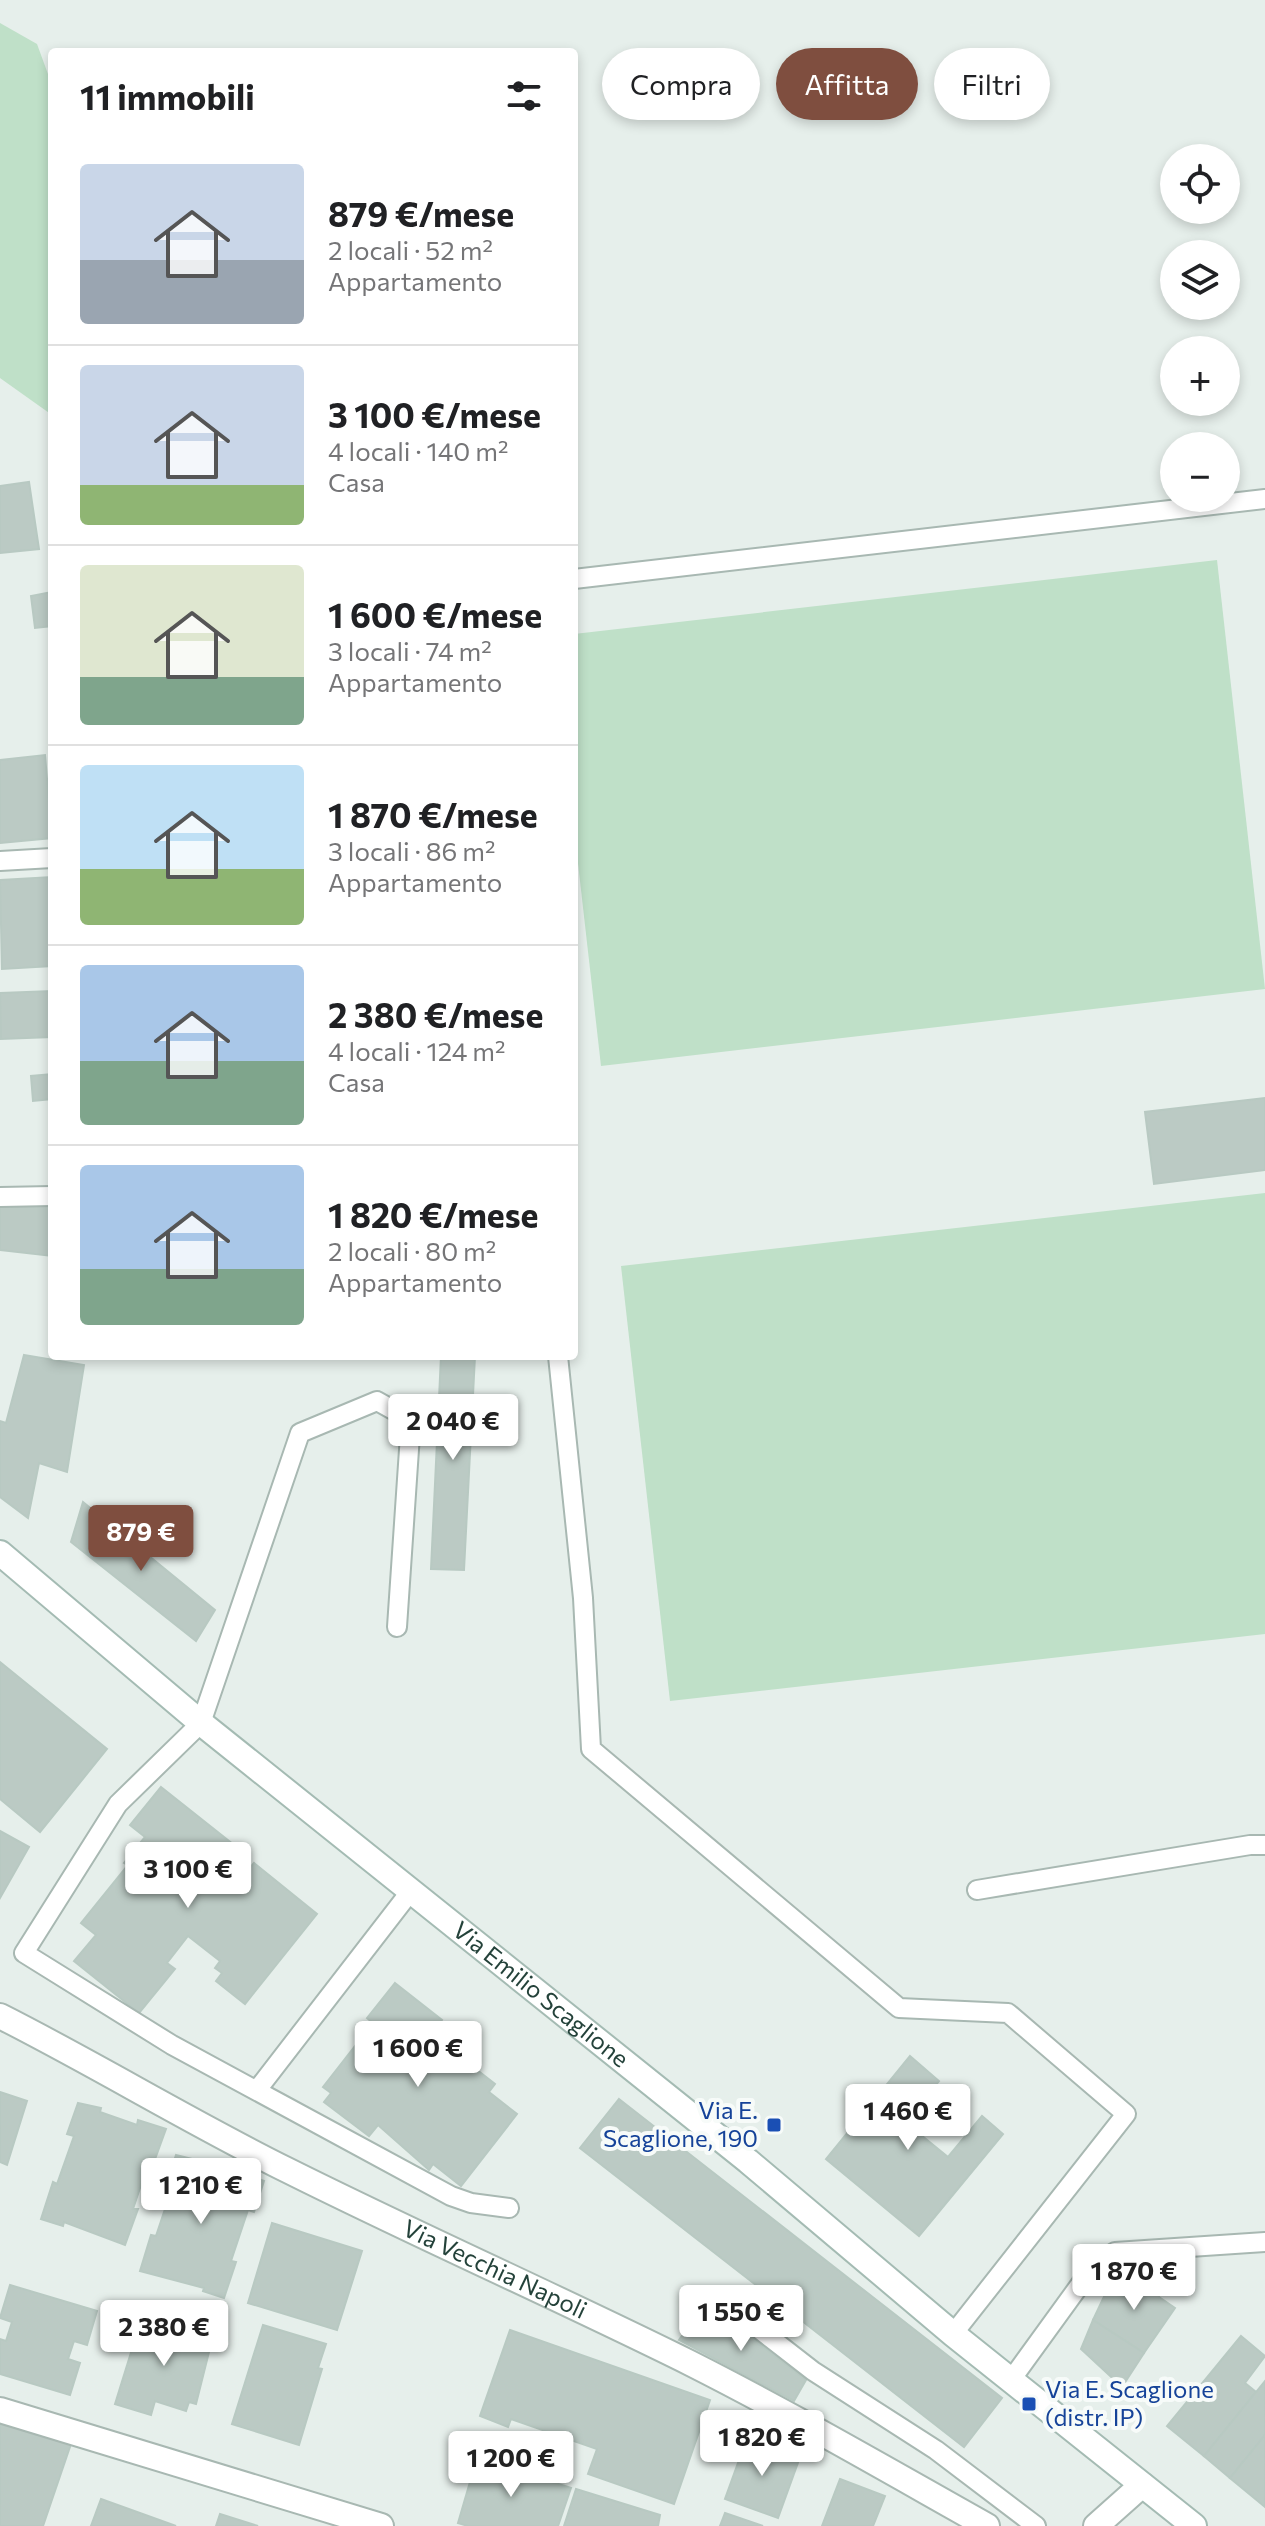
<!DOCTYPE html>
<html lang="it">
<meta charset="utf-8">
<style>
body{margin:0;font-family:Commissioner,sans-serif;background:#f2f2f2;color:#202124;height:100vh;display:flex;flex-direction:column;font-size:30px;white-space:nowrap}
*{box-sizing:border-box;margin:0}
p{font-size:26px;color:#757577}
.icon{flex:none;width:44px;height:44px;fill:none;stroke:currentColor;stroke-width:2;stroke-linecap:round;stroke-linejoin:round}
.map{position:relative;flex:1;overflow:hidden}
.panel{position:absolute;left:48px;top:48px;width:530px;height:1312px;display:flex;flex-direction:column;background:#fff;border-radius:8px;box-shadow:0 4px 12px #0003}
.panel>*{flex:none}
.hud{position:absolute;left:602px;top:48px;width:542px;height:72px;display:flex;gap:16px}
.buttons{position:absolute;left:1160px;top:144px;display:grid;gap:16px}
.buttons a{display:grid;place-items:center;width:80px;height:80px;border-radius:50%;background:#fff;box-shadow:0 4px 12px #0003;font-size:40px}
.price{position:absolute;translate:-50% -68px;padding:0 18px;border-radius:8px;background:#fff;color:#222;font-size:26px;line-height:52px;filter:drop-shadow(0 2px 4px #0008)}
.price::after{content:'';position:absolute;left:50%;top:48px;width:24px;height:18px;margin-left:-12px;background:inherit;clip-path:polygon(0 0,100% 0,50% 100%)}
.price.on{background:#7f4e3f;color:#fff}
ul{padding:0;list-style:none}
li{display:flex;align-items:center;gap:24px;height:200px;padding:0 32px}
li+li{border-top:2px solid #e0e0e0}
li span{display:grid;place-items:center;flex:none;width:224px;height:160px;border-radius:8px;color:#555}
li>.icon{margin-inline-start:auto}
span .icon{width:96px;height:96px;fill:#fffc;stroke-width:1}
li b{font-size:34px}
h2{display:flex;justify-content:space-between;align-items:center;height:96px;padding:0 32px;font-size:34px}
.pill{padding:0 28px;border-radius:36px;background:#fff;box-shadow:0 4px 12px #0003;font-size:28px;line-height:72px}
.pill.on{background:#7f4e3f;color:#fff}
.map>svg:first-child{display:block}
.green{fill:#bfe0c8}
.building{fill:#bbcac4;stroke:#b8c9c2;stroke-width:2}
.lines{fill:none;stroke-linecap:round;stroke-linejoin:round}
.service-casing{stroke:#a8b8b2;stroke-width:22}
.minor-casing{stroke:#a8b8b2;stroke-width:28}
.secondary-casing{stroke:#a4bbb3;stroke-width:28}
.service{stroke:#fff;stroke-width:18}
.minor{stroke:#fff;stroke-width:24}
.secondary{stroke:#fff;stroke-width:24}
.transit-dot{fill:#1a4fb4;stroke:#f7fbf9;stroke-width:3}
.labels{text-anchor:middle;stroke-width:8;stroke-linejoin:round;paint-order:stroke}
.street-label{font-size:24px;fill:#24423a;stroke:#f7fbf9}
.transit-label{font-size:24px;fill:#164399;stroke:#f7fbf9;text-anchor:end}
</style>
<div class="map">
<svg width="1265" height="2526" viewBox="0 0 1265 2526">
<rect width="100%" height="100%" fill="#e6efeb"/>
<g class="green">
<path d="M0,23L37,44L52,85V415L0,378Z"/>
<path d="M1217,560L1265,989L601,1066L574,828V634Z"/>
<path d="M1265,1193V1634L670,1701L621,1266Z"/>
</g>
<g class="building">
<path d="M29,482L39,549L0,553V486Z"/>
<path d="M52,592V626L35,628L31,596Z"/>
<path d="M45,755L52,838L0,843V760Z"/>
<path d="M52,877V966L2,969L0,880Z"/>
<path d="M52,991V1037L1,1039L0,993Z"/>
<path d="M52,1074V1099L33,1101L31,1076Z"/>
<path d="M1265,1098V1170L1154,1184L1145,1112Z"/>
<path d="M52,1203V1256L0,1250V1206Z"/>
<path d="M24,1355L84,1365L67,1472L39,1463L28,1518L0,1497V1421L6,1423Z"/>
<path d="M441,1356H475L464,1570L431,1569Z"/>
<path d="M83,1502L215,1610L196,1641L71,1542Z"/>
<path d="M0,1662L107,1749L40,1832L0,1799Z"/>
<path d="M161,1787L239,1849L233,1856L249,1869L254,1863L317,1914L245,2004L216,1981L222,1973L215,1968L220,1961L188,1936L167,1963L175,1969L139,2013L74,1961L96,1935L81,1923L128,1865L124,1863L145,1837L130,1825Z"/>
<path d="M0,1831L29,1847L0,1898Z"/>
<path d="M395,1983L442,2020L438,2025L453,2036L445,2045L495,2084L489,2092L517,2114L461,2186L433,2164L429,2170L378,2125L369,2136L324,2102L331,2093L323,2087L373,2023L367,2018Z"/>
<path d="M910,2056L939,2081L905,2122L948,2157L982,2116L1003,2134L919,2236L826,2159Z"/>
<path d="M0,2092L27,2101L7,2165L0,2162Z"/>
<path d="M619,2099L1002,2398L964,2447L580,2148Z"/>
<path d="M78,2103L101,2108L100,2112L137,2125L138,2120L166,2129L155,2159L150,2158L133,2209H138L125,2245L64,2222L63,2226L41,2219L53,2182L57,2184L74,2136L67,2134Z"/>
<path d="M176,2155L200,2161L199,2164L235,2177L237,2172L264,2181L254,2212L248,2210L231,2261L236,2262L224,2298L203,2291L204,2288L140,2271L151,2235L156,2236L172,2188L166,2186Z"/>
<path d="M272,2223L362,2251L337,2330L248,2303Z"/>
<path d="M1158,2280L1159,2297L1175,2308L1144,2353L1093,2320L1110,2284Z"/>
<path d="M10,2285L97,2311L87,2345L74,2341L68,2359L80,2363L70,2395L0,2374V2339L6,2341L12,2322L0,2318Z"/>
<path d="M706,2303L806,2380L794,2401L679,2340Z"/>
<path d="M152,2317H164L170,2323L169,2327L212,2340L196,2404L189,2402L186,2411L155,2401L151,2415L115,2404L138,2330L144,2332Z"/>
<path d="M1093,2320L1144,2353L1122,2387L1081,2349Z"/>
<path d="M263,2325L326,2344L318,2368L322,2369L299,2445L232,2424Z"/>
<path d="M510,2330L710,2400L674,2504L588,2474L597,2449L511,2419L508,2427L480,2416Z"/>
<path d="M1241,2336L1265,2356L1245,2383L1256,2392L1204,2456L1167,2426Z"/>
<path d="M1265,2381V2435L1230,2478L1204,2456Z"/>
<path d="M0,2419L72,2441L43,2526H0Z"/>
<path d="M1265,2435V2507L1230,2478Z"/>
<path d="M747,2438L800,2457L778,2518L725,2499Z"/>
<path d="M477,2458L571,2488L558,2526H468L458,2523Z"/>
<path d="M840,2479L885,2496L873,2526H822Z"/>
<path d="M576,2489L660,2515L658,2526H564Z"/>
<path d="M101,2499L176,2526H91Z"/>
<path d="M725,2513L763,2526H720Z"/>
<path d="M220,2514L258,2526H216Z"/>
</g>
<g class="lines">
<g class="service-casing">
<g id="service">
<path d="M574,579L1265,499"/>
<path d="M0,861L52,858"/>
<path d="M0,1197L52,1196"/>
<path d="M558,1356L583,1598L591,1749L899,2008L1008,2013L1126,2114L953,2334"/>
<path d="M397,1627L411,1420L377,1401L300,1433L201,1723L118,1804L24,1953L172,2045L451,2196L471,2203L509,2208"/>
<path d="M977,1890L1250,1845H1265"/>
<path d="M257,2090L410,1892"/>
<path d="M737,2312L813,2371L936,2450L1036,2526"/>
<path d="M1011,2380L1090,2271L1115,2252L1265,2242"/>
</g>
</g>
<g class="minor-casing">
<g id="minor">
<path id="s1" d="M0,2016C97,2065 190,2122 287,2170C421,2237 557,2297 690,2363C791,2414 889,2471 987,2526"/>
<path d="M0,2410L381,2526"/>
<path d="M1096,2526L1142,2485"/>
</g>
</g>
<g class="secondary-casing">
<g id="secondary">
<path id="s2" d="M0,1553L201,1723L748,2161L953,2334L1194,2526"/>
</g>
</g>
<use href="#service" class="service"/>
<use href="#minor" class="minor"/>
<use href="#secondary" class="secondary"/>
</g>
<g class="transit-dot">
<rect x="766" y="2117" width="16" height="16" rx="4"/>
<rect x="1021" y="2396" width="16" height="16" rx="4"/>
</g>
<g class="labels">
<g class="street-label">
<text dy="8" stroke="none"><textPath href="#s2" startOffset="698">Via Emilio Scaglione</textPath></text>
<text dy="8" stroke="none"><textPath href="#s1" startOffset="556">Via Vecchia Napoli</textPath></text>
</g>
<g class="transit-label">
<text x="758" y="2119">Via E.<tspan x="758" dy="28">Scaglione, 190</tspan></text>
<text x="1045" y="2398" text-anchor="start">Via E. Scaglione<tspan x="1045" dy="28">(distr. IP)</tspan></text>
</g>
</g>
</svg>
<div class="buttons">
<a><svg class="icon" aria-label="locate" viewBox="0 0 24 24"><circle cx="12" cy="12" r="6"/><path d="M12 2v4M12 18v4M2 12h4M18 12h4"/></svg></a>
<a><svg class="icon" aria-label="layers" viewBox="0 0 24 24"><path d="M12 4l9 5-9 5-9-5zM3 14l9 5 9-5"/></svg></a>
<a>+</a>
<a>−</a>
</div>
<b class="price" style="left:453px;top:1462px">2 040 €</b>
<b class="price on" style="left:141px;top:1573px">879 €</b>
<b class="price" style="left:188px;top:1910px">3 100 €</b>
<b class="price" style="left:418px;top:2089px">1 600 €</b>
<b class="price" style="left:908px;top:2152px">1 460 €</b>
<b class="price" style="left:201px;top:2226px">1 210 €</b>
<b class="price" style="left:1134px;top:2312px">1 870 €</b>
<b class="price" style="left:741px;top:2353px">1 550 €</b>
<b class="price" style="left:164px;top:2368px">2 380 €</b>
<b class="price" style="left:762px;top:2478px">1 820 €</b>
<b class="price" style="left:511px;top:2499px">1 200 €</b>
<div class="hud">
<a class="pill">Compra</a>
<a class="pill on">Affitta</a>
<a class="pill">Filtri</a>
</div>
<section class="panel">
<h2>11 immobili<svg class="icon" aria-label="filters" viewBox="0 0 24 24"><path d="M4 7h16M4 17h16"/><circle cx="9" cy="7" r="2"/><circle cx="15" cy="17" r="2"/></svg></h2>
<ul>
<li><span style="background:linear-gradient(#c9d6e8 60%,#9aa5b1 0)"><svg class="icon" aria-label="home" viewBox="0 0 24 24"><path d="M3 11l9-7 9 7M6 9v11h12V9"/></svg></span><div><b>879 €/mese</b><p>2 locali · 52 m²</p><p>Appartamento</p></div></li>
<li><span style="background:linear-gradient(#c9d6e8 75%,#8fb573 0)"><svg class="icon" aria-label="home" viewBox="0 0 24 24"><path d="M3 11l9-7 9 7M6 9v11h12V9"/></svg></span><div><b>3 100 €/mese</b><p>4 locali · 140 m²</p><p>Casa</p></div></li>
<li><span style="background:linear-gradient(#dfe7d0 70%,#7fa58c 0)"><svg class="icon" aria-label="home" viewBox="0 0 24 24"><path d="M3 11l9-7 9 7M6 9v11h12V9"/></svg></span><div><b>1 600 €/mese</b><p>3 locali · 74 m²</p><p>Appartamento</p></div></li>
<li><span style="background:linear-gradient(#bfe0f5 65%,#8fb573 0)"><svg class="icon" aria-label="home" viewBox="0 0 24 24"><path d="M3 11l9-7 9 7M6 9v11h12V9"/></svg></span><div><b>1 870 €/mese</b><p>3 locali · 86 m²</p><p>Appartamento</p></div></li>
<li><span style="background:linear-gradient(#a9c7e8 60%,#7fa58c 0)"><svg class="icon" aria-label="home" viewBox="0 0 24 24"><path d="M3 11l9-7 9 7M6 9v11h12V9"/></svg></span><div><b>2 380 €/mese</b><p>4 locali · 124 m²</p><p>Casa</p></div></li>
<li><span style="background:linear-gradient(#a9c7e8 65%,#7fa58c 0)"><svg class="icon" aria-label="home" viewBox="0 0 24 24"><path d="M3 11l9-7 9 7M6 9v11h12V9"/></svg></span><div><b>1 820 €/mese</b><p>2 locali · 80 m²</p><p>Appartamento</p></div></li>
</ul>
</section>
</div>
